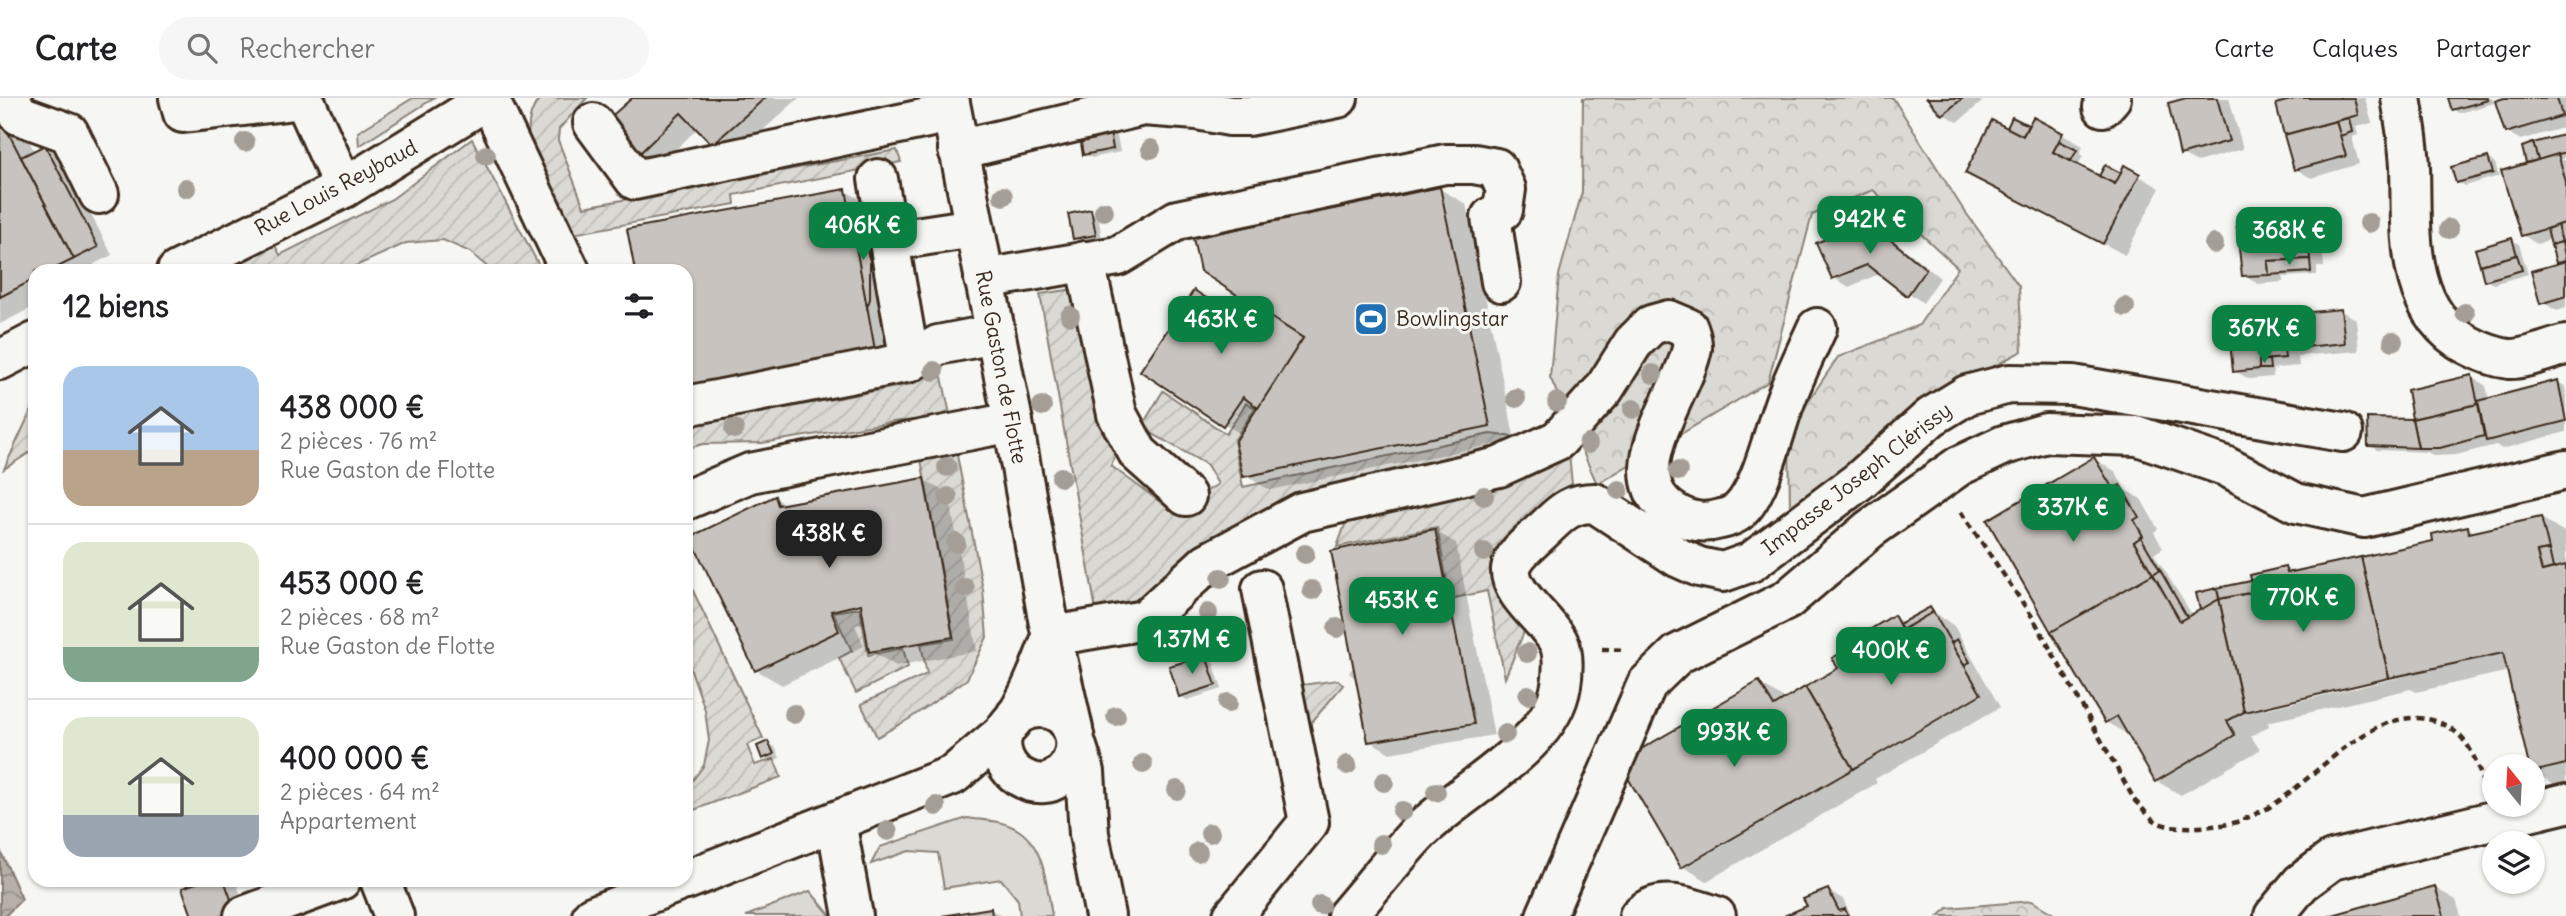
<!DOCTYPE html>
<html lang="fr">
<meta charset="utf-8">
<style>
body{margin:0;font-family:Delius,sans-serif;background:#f6f6f6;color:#202124;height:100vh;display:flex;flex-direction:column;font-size:26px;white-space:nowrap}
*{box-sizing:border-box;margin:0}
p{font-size:23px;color:#757577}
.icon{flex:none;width:38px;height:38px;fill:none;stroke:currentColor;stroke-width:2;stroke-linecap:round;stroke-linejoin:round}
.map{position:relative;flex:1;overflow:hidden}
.side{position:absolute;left:28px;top:166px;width:665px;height:623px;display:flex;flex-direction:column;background:#fff;border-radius:21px;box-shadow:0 2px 5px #0004}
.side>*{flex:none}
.needle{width:46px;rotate:342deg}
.fabs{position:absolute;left:2482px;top:656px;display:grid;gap:14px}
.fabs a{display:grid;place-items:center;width:63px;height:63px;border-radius:50%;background:#fff;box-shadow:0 2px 5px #0004;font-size:35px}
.price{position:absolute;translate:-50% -60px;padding:0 16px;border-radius:14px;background:#0b8043;color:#fff;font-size:23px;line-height:46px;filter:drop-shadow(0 2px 4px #0008)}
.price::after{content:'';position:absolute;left:50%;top:42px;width:21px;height:16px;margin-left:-10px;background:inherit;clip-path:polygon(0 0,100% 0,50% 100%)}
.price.selected{background:#222;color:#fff}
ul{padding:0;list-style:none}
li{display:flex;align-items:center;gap:21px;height:175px;padding:0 35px}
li+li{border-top:2px solid #e0e0e0}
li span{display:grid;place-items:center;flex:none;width:196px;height:140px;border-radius:21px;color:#555}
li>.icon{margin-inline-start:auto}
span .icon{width:84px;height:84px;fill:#fffc;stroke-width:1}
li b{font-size:30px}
h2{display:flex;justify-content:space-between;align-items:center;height:84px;padding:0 35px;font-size:30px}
header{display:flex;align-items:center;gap:42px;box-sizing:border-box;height:98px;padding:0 35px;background:#fff;border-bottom:2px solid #e0e0e0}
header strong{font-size:33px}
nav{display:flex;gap:38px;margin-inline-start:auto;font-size:24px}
.search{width:490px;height:63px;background:#f6f6f6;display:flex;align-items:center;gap:18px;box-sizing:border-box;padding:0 24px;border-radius:38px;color:#757577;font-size:26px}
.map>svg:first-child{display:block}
.grass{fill:#dad9d3;stroke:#8a8278;stroke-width:2}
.forest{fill:url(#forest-crowns);stroke:#8a8278;stroke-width:2}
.garden{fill:url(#garden-furrows);stroke:#8a8278;stroke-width:2}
.water{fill:url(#water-waves);stroke:#857a71;stroke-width:2}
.shadow{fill:#0003;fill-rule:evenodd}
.building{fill:#c8c3be;stroke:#3b2a1e;stroke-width:2}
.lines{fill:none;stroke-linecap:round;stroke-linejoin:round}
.minor-casing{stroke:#3b2a1e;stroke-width:44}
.path{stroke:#3b2a1e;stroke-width:4.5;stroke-dasharray:7 5;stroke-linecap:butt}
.minor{stroke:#f6f6f2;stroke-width:38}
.tree{fill:#a59e96}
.labels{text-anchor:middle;stroke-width:6;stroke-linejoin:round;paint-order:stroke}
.street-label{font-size:21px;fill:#3b2a1e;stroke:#f6f6f2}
.poi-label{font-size:21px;fill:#3b2a1e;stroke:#f6f6f2;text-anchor:start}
</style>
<header>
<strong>Carte</strong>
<div class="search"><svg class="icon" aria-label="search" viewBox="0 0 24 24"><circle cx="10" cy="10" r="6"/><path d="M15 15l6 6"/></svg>Rechercher</div>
<nav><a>Carte</a><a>Calques</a><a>Partager</a></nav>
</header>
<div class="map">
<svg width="2566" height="818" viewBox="0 0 2566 818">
<defs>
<pattern id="forest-crowns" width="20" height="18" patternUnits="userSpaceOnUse" patternTransform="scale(1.75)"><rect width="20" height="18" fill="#dad9d3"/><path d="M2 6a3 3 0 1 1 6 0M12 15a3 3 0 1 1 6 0" fill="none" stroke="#bcbab5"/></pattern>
<pattern id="garden-furrows" width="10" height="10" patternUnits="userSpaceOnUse" patternTransform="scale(1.75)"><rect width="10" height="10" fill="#dad9d3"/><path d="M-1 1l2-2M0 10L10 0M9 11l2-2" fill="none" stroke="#bcbab5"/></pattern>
<pattern id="water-waves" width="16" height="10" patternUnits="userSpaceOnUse" patternTransform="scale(1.75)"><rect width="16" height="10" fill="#b6b0a9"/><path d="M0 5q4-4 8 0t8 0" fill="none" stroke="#958f89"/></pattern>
</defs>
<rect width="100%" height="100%" fill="#f6f6f2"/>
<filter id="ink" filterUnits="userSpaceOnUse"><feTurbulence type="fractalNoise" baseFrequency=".0143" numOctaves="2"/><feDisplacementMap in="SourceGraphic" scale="14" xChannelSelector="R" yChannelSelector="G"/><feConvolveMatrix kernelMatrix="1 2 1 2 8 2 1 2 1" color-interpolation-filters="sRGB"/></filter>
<g filter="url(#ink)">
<g class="grass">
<path d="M413,0H434L359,48L358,34Z"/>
<path d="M967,720C979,722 994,722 1005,726C1045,738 1046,784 1052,818H1020L1018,802L1001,781L944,790L938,755L909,753L871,766L880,749Z"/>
<path d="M810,793L831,818H746Z"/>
</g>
<g class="forest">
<path d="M1583,0H1893L1961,108L2019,188L2022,253L1936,300L1790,415L1789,332L1838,259L1919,227L1958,170L1873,92L1812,117L1768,284L1597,386L1550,279L1559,177L1582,94Z"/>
<path d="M2032,803L2057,818H1939L1948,810Z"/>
</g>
<g class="garden">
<path d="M540,0H587L559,31L558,42L584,109L897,52L901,64L734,97L735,106L573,136L529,41C527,25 530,12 540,0Z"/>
<path d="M472,41L542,173H492L470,154L443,142L406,145L345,173H226L275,147L280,157L392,101Z"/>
<path d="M1075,191L1099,326L1121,342L1111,368L1174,414L1218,386L1207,367L1148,333L1145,323L1163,293L1226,336L1246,305L1255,310L1234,343L1243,389L1490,336L1524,340L1489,358L1333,389L1143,508L1097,518L1040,196Z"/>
<path d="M939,265L951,321L899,323L762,345L703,346L686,351V329L912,286Z"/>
<path d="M35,304V351L4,371Z"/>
<path d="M1568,346L1572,386L1501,454L1495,487L1510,515L1526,529L1505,580L1487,493L1450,501L1437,429L1337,449L1349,416Z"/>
<path d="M956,352L983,492L987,539L967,581L909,621L877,639L861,606L927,576L921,546L954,541L920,356Z"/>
<path d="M686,478L763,640L747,647L755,667L774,661L781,679L686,715V691L704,667L709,642L705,612L686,558Z"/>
<path d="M860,510L868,557L903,550L908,569L856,595L839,560L852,553L833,514Z"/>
<path d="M1338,582L1343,587L1305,632L1294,588Z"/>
</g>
<path class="water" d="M0,752L22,801L5,818H0Z"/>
<g class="shadow">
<path d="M635,0H799L734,58L713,46L698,30L660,67L639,55Z"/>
<path d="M1930,0H1979L1982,4L1958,24L1943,16Z"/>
<path d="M2193,0H2229L2243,51L2197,64L2182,56Z"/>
<path d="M2276,0H2365L2372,25L2356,29L2358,37L2352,39L2359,66L2311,80L2296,71Z"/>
<path d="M2450,0H2492L2494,5L2460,15L2453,11Z"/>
<path d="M2511,0H2566V29L2521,42L2506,34Z"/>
<path d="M0,17L22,30L35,54L45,49L60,57L112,157L94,166L97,173H35V208L0,226Z"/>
<path d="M2013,21L2029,30L2034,21L2083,48L2080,56L2083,58L2077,69L2100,81L2121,77L2125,70L2160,90L2125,157L1967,75L2015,36Z"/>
<path d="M1116,33L1120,54L1092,60L1085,56L1081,35Z"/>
<path d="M2563,39L2566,41V59L2562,61L2566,63V210L2557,213L2542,204L2561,166L2558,164L2551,141L2537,146L2523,137L2530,66L2527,64Z"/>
<path d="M2488,60L2495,65L2499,78L2465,88L2457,84Z"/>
<path d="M1440,91L1466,106L1515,342L1270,392L1244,377L1242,337L1143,273L1235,219L1260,213Z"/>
<path d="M845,93L871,107L900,266L686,173H637L630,132Z"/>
<path d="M1091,113L1098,117L1102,141L1082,144L1075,140Z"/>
<path d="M2306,119L2321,127L2324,169H2317V177L2283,179V184L2258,186L2244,177Z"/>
<path d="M1867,125L1883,133L1940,180L1923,205L1881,175L1849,189L1834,180Z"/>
<path d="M2512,142L2519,146L2528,176L2493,186L2486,182Z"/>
<path d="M2341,213L2356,221L2359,253L2298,258L2299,268L2276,270V272L2273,270V279L2249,281L2235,273Z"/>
<path d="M2472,279L2486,288L2489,302L2558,284L2566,289V334L2502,351L2496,347L2456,357L2435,358L2427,354L2377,352L2370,347L2415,325Z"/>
<path d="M2094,361L2115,373L2126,392L2141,401L2158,431L2154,434L2163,450L2154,456L2193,518L2250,484L2254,486L2285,470L2294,475L2435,444L2468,430L2476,435L2541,420L2566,435V686L2557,688L2532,673L2509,573L2416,594L2411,591L2268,624L2269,628L2251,638L2260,652L2181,697L2156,683L2130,638L2106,624ZM2397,577L2398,580L2265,611V607Z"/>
<path d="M923,382L949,396L977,553L896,568L871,553L866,525L855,527L864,548L782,587L756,572L775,400L787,407Z"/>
<path d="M1435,433L1456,445L1494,637L1390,655L1370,643L1358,583L1349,575Z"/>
<path d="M1930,511L1954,528L2000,609L1875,681L1877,685L1707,783L1682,768L1759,585L1786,602L1840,571L1866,542L1894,519L1904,525Z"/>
<path d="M1206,560L1213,564L1222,591L1187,602L1180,598Z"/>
<path d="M768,645L775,649L780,660L771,664L764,660Z"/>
<path d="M210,782H230L237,786L248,818H194Z"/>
<path d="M2435,790L2456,802L2461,818H2336Z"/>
<path d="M1828,793L1843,801L1850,816L1853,818H1789L1809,809Z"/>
<path d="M991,812L1002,818H953Z"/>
</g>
<g class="building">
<path d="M632,0H765L712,47L681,15L638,57L606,23Z"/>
<path d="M1927,0H1963L1942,17Z"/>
<path d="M2186,0H2217L2229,43L2180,57L2168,5Z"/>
<path d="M2298,0H2354L2358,17L2284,37L2276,6Z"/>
<path d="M2448,0H2487L2488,2L2452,12Z"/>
<path d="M2504,0H2557L2562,18L2505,35L2495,3Z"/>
<path d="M0,19L74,161L50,173H35V181L0,199Z"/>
<path d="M2012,19L2028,27L2023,38L2007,30Z"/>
<path d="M2033,19L2063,35L2053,54L2115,86L2124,67L2140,76L2103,146L1965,75L1992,22L2023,38Z"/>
<path d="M2349,20L2352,34L2340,38L2336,23Z"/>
<path d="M2336,23L2346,58L2294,72L2284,37Z"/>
<path d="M1109,27L1113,51L1083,57L1079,34Z"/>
<path d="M2563,37L2566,54L2538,62L2533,45Z"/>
<path d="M2059,43L2077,52L2071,63L2053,54Z"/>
<path d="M2533,45L2538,62L2526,65L2522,49Z"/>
<path d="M45,47L98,149L74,161L21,59Z"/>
<path d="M2558,56L2566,84V125L2521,138L2501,73Z"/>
<path d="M2488,59L2493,75L2456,85L2451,69Z"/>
<path d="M2105,67L2121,75L2115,86L2099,78Z"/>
<path d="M1440,89L1490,328L1243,379L1235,344L1303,240L1200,173L1193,140Z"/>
<path d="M846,91L875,252L686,289V173H635L627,131Z"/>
<path d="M1091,111L1096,137L1073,141L1068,116Z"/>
<path d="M2307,117L2310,161L2268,163L2269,177L2242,178L2236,122Z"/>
<path d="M851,121L863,140L870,163V201L867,209Z"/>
<path d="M1868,123L1926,171L1907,198L1867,167L1832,181L1816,145Z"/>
<path d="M2566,125V143L2562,144L2557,127Z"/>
<path d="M2557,127L2562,144L2551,147L2547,131Z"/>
<path d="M2512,140L2517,157L2480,167L2475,151Z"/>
<path d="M2562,144L2566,163L2556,165L2551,147Z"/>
<path d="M2517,157L2522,172L2484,183L2480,167Z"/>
<path d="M2310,161L2311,174L2269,177L2268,163Z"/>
<path d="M2566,163V198L2540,206L2531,173Z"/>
<path d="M1194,192L1234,218L1244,202L1303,240L1258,310L1243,299L1223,328L1140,273Z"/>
<path d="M2341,211L2345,245L2284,251L2285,260L2259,262V271L2233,274L2228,222Z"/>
<path d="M2259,262H2269L2270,271H2259Z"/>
<path d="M2472,277L2478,306L2412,321L2407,292Z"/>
<path d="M2558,282L2566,323L2486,343L2478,303Z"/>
<path d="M2478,306L2484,338L2440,350H2418L2412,321Z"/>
<path d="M2367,320L2412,321L2418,350L2368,348Z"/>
<path d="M2094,359L2113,391L2120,387L2139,419L2134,422L2143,438L2134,444L2153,476L2051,534L1987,422Z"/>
<path d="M924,380L953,539L869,554L861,506L831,513L839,533L755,573L690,439L775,398L778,407Z"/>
<path d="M2541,419L2549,452L2537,454L2542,473L2566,467V666L2532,674V668H2529L2503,555L2389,580L2361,459L2433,443L2432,436L2468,428L2469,435Z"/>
<path d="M1435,431L1474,626L1368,644L1331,453Z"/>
<path d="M2141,439L2160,472L2153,476L2134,444Z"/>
<path d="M2549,452L2553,470L2542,473L2537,454Z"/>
<path d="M2361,459L2389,580L2244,614L2219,501L2254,494L2250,477L2285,469L2287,475Z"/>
<path d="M2160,472L2187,519L2180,523L2153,476Z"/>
<path d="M2153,476L2180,523L2219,501L2244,614L2227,623L2235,637L2155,684L2117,618L2105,625L2051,534Z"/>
<path d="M2251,483L2254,494L2219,501L2217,490Z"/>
<path d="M2217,490L2219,501L2200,512L2196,495Z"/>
<path d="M1930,509L1933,514L1902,532L1899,526Z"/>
<path d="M1933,514L1981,596L1853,671L1805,589L1838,570L1832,560L1864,542L1861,537L1894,517L1902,532Z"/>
<path d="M1957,541L1970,564L1964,567L1951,545Z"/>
<path d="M1206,558L1216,587L1179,599L1169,568Z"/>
<path d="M1759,583L1774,608L1805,589L1853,671L1681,770L1625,675L1636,654Z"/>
<path d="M768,643L774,656L762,661L757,648Z"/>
<path d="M204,782H224L237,818H192L182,790Z"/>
<path d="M2435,788L2444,818H2329Z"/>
<path d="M1828,791L1839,813L1845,811L1848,818H1784L1807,808L1803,801Z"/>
<path d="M991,810L992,818H942Z"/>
</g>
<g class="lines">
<g class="minor-casing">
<g id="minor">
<path d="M10,0L19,17L69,35L99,96"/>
<path d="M179,0L183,15L304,1L344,90"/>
<path d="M949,0L1013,324L1048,521L1073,631"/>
<path d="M2401,0C2405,23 2409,46 2410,69C2412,132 2403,212 2468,247C2481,254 2494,259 2509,261C2524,262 2550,251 2566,247"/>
<path d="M489,1L570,173"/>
<path d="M2103,9L2111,0"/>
<path d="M593,25L635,82L951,15"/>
<path d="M958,52L1143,8L1197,12L1230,18H1249L1338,0"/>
<path d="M878,81L910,264"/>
<path d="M889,143L974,130"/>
<path d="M1085,163L1117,316L1138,355L1186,398"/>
<path d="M177,173L344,90L490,0"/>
<path d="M984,181L1118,158L1177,122L1445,66H1474L1496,70L1506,91L1503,112L1491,119L1501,184"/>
<path d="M0,262L35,244"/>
<path d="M686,308L910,264L938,247L995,236"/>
<path d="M686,402L750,375L1013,324"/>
<path d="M1052,538L1145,522L1207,465L1302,414L1499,369L1558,342L1604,291L1633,245L1651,227L1669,222L1688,230C1690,236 1693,244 1692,250C1683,298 1614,378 1675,415C1690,424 1704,426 1721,421C1727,420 1736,416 1740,412C1762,392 1775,327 1787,298C1796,275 1807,252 1817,230"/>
<path d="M1016,617C1021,615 1026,612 1031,611C1074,602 1092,657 1056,681C1049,686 1039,686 1031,684C1018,679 1009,673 1004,660C1001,652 1000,642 1004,634C1007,628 1013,622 1017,617C1032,592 1042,565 1052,538"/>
<path d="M1077,649L1085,674L1089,736L1105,818"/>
<path d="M836,723L853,818"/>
<path d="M380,782L394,818"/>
<path d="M686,782L953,677L1003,635"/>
<path d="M244,818L341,782"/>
<path d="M592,818L684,782"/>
<path d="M1233,818L1309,724L1262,491"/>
<path d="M1347,818C1370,791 1392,763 1416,737C1458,693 1552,650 1561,587C1563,575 1564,556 1559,545C1548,522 1509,497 1511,471C1513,456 1531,444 1541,434C1560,417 1567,405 1595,405L1679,460L1699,469L1723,474L1751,464L1859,383L1931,319L1967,297L2009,286L2073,287L2343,334"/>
<path d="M1546,818L1647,586L1678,556L1787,502L1870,431L1959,368L2004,347L2046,335L2138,338L2225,368L2296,405L2364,420L2566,372"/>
<path d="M1639,818C1661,797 1691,810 1716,818"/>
<path d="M2274,818L2301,785L2332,762L2566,705"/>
</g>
</g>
<g class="path">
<path d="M1961,414L2033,520L2135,703C2142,709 2150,721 2159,725C2175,732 2216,729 2233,725C2244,722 2258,715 2268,710C2316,682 2375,601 2438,624C2466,635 2475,657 2483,685"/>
<path d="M1602,551L1625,552"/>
</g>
<use href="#minor" class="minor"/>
</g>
<g class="tree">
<circle cx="245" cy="44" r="10"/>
<circle cx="1151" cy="51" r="10"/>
<circle cx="486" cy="57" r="10"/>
<circle cx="186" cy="90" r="10"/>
<circle cx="1003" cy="98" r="10"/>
<circle cx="1104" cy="113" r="10"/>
<circle cx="2369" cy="125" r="10"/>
<circle cx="2449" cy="131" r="10"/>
<circle cx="2214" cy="146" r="10"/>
<circle cx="2125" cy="209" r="10"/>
<circle cx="2465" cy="215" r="10"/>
<circle cx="1070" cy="218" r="10"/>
<circle cx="2393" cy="243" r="10"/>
<circle cx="934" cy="273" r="10"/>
<circle cx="1653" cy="276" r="10"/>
<circle cx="1516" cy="300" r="10"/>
<circle cx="1557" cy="304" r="10"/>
<circle cx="1042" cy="308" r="10"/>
<circle cx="1633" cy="311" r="10"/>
<circle cx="734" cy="331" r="10"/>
<circle cx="1588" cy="346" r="10"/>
<circle cx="947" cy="369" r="10"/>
<circle cx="1678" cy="373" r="10"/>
<circle cx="1061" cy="379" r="10"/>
<circle cx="1619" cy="392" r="10"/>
<circle cx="1484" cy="398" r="10"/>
<circle cx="948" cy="399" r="10"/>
<circle cx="956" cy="445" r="10"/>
<circle cx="1484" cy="454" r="10"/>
<circle cx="1305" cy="456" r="10"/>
<circle cx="1221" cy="480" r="10"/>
<circle cx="965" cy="490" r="10"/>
<circle cx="1312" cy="492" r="10"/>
<circle cx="1208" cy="515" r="10"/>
<circle cx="1337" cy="530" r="10"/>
<circle cx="1214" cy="551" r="10"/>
<circle cx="1527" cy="555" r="10"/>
<circle cx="1528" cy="597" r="10"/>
<circle cx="1228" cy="605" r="10"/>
<circle cx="794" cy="616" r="10"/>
<circle cx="1116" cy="618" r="10"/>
<circle cx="1505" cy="636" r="10"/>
<circle cx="1143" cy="666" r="10"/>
<circle cx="1347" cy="667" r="10"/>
<circle cx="1384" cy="684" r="10"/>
<circle cx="1177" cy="692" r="10"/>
<circle cx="1436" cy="694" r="10"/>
<circle cx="936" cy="708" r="10"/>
<circle cx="1402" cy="713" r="10"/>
<circle cx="888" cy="733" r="10"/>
<circle cx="1210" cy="735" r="10"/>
<circle cx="1381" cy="746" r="10"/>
<circle cx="1198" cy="754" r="10"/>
<circle cx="1320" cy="807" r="10"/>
</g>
</g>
<defs>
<g id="stadium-square" transform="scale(1.75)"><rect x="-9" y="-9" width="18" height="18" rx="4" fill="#1f6fb2" stroke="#f6f6f2"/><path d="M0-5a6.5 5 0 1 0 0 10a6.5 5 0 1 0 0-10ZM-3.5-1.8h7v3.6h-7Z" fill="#fff"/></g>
</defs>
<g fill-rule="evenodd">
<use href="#stadium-square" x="1371" y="221"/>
</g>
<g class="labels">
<g class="street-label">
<text transform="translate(336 90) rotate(-28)" y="7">Rue Louis Reybaud</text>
<text transform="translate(1001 269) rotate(79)" y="7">Rue Gaston de Flotte</text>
<text transform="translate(1857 381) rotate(-38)" y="7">Impasse Joseph Clérissy</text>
</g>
<g class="poi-label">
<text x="1396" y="228">Bowlingstar</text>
</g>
</g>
</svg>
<div class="fabs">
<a><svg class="needle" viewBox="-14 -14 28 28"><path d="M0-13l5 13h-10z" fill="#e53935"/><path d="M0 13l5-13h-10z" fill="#757577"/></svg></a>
<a><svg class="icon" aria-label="layers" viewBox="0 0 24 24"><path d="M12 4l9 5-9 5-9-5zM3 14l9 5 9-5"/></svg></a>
</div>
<b class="price" style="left:1870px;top:158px">942K €</b>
<b class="price" style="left:863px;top:164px">406K €</b>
<b class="price" style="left:2289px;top:169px">368K €</b>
<b class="price" style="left:1221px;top:258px">463K €</b>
<b class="price" style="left:2264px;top:267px">367K €</b>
<b class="price" style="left:2073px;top:446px">337K €</b>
<b class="price selected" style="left:829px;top:472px">438K €</b>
<b class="price" style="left:2303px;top:536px">770K €</b>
<b class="price" style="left:1402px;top:539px">453K €</b>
<b class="price" style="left:1192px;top:578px">1.37M €</b>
<b class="price" style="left:1891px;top:589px">400K €</b>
<b class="price" style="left:1734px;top:671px">993K €</b>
<section class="side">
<h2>12 biens<svg class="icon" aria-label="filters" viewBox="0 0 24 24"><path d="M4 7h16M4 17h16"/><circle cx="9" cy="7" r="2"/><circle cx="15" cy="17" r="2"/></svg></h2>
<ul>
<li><span style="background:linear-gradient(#a9c7e8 60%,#b9a48a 0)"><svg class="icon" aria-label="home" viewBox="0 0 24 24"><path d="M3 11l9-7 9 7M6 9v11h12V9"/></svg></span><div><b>438 000 €</b><p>2 pièces · 76 m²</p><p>Rue Gaston de Flotte</p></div></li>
<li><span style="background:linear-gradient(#dfe7d0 75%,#7fa58c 0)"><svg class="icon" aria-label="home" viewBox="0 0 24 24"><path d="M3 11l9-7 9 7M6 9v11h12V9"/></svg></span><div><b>453 000 €</b><p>2 pièces · 68 m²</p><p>Rue Gaston de Flotte</p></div></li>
<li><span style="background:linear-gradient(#dfe7d0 70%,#9aa5b1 0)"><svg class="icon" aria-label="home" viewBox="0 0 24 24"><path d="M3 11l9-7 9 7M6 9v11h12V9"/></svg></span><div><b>400 000 €</b><p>2 pièces · 64 m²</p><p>Appartement</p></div></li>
</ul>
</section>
</div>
